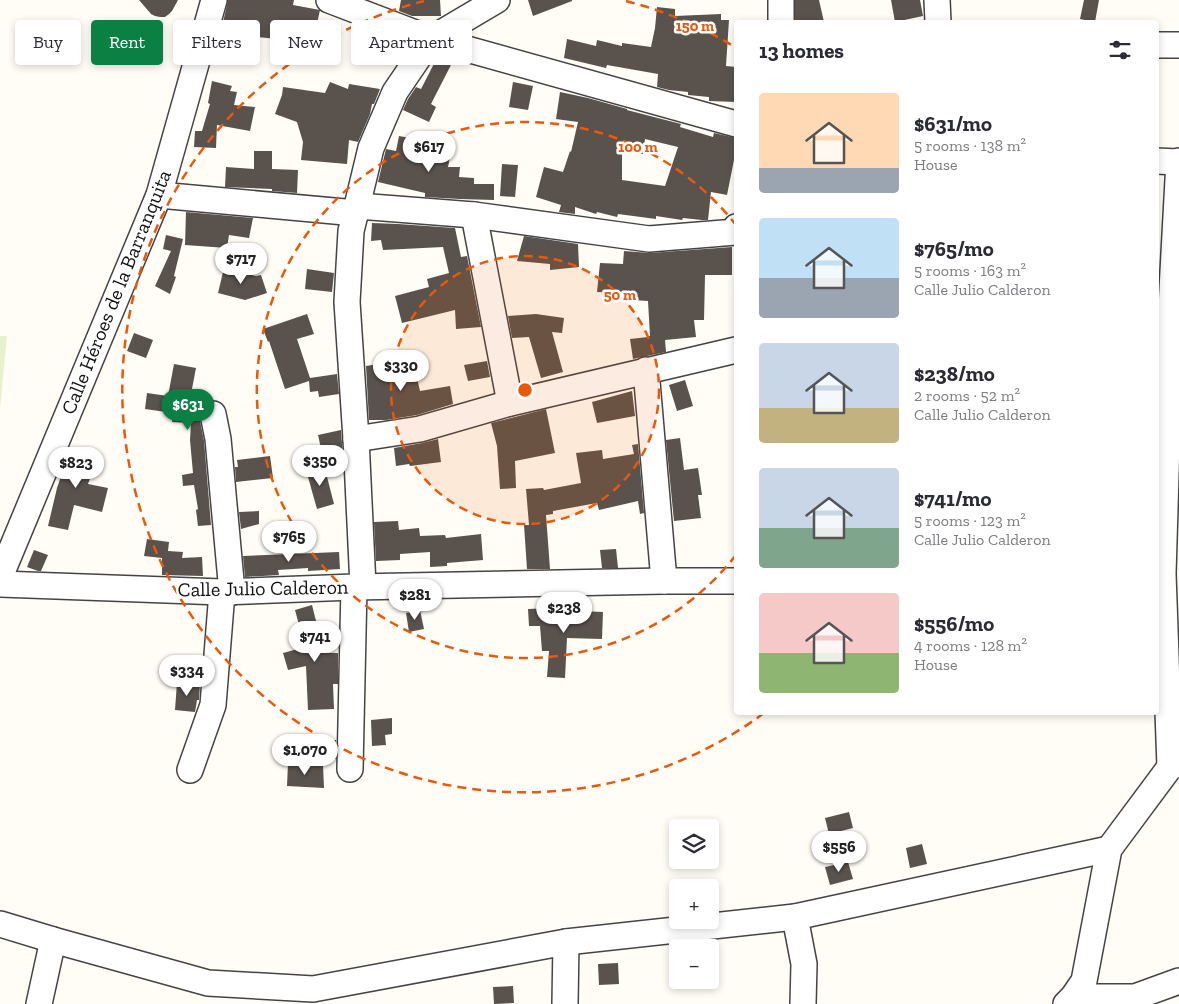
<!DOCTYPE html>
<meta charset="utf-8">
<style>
body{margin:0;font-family:"Zilla Slab",serif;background:#f2f2f3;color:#2b2b33;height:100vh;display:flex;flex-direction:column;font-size:19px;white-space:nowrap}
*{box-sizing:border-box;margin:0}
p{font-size:16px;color:#7c7c81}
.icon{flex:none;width:28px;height:28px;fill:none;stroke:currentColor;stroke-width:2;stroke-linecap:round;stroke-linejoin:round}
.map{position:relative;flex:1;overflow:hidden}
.panel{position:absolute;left:734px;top:20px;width:425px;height:695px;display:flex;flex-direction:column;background:#fff;border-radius:5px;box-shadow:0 2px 8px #0003}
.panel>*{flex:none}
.top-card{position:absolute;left:15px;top:20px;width:475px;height:45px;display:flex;gap:10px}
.fabs{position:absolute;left:669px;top:819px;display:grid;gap:10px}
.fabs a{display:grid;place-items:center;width:50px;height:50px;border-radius:5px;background:#fff;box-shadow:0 2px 8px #0003;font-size:25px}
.price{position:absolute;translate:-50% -42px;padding:0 11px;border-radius:18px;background:#fff;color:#222;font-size:16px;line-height:32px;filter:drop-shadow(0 1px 2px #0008)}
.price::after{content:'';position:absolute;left:50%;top:30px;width:15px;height:11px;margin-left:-8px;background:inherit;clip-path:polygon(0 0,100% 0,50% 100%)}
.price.selected{background:#0b8043;color:#fff}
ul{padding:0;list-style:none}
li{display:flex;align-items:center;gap:15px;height:125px;padding:0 25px}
li span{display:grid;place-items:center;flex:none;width:140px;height:100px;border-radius:5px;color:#555}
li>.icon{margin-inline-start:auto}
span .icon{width:60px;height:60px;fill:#fffc;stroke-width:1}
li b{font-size:21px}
h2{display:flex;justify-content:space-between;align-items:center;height:60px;padding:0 25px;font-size:21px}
.pill{padding:0 18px;border-radius:5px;background:#fff;box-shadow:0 2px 8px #0003;font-size:18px;line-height:45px}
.pill.selected{background:#0b8043;color:#fff}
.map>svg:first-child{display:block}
.pitch{fill:#e6f2cf}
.building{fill:#5a524d;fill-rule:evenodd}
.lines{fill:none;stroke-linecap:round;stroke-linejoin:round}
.minor-casing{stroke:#444;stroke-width:28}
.minor{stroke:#fff;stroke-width:25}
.ring{fill:none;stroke:#e8590c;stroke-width:2.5;stroke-dasharray:9 6}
.labels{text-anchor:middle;stroke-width:5;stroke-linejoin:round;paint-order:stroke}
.street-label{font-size:20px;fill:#111;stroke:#fff}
.centre{fill:#e8590c;stroke:#fff;stroke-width:2.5}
.ring-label{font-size:15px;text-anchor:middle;font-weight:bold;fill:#e8590c;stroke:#fff;stroke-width:5;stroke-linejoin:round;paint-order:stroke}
</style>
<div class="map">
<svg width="1179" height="1004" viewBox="0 0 1179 1004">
<rect width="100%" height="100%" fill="#fffdf5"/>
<path class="pitch" d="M0,336H7L0,409Z"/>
<g class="building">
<path d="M139,0H178L172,11L169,14L165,17H160L155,16L151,14Z"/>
<path d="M228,0H294L293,5L320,10L312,47L291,43V46L277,44L278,39L245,36V31L222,27Z"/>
<path d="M401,0H440L441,16H412L399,11Z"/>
<path d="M528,0H572V1L533,16Z"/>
<path d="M795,0H819L824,22H795Z"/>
<path d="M891,0H920L923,16L895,22Z"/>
<path d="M1084,0H1099L1095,22L1080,19Z"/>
<path d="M657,7L675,9V16L721,14V20H729L726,66L736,67V102L709,101V97L688,95V92L669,90L657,87L658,74L607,65L606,68L564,58L567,39L596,46L597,40L622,46V43L651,47L655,28Z"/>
<path d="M380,35L408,46L401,57L375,47Z"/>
<path d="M438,56L452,63L431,104L436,107L429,122L403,110L408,99L416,87L421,89Z"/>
<path d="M212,81L232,86L230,91L237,92L234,105L255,107L250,131L217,125L216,148L194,147L195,131H202L210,104L208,103Z"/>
<path d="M330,82L348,89L349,84L380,89L374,104H372L370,114L358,142L349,140L347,164L301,160L303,142L297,122L275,114L282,95L283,87L325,93Z"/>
<path d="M513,82L533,86L528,110L509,107Z"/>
<path d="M560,92L588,98L627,109V110L681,124L680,127L713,137L714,133L736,138V150L727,195L711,192L708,220H702L683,218L682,220L656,216V219L618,214L617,217L597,212L596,214L575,207V214L559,212L561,205L536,197L544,167L563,172L570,151L571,152L578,122L556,119ZM645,139L678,147L665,186L622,180V151L643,154Z"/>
<path d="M399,136L421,140L418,145L451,152L448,167H460L459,177L474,178V184H494V200L460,199L425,197V193L378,182L386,149L396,151Z"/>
<path d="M254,151H272V169L298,170L297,193L272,191V189L225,187L226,167L254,169Z"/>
<path d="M502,164L518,165L515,197L500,196Z"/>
<path d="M186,212L253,218L249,238L229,235L227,248L185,245Z"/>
<path d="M372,223L398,224L455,228L461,257L467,256L481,327L456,329L455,310L402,323L395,296L429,287L427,279L449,273L443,247L383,250L381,240L371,241Z"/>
<path d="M166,235L183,239L174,276L176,277L170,294L155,286L171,251L163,249Z"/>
<path d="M524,236L578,244L579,267L550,270V264L517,261Z"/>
<path d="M732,247V275H705L704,320H694L696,337L665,340L666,352L633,359L630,339L648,337V336H650L648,301L617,299L618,293L597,292L600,263L623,264L624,251L650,253Z"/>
<path d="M224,268L256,276L261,275L267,293L245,300L218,293Z"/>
<path d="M307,269L334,273L332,292L305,289Z"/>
<path d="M307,314L314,334L297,339L310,378L337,374L339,394L319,397L318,391L310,392L309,381L285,389L269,341L268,342L263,329Z"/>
<path d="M536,314L564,318L562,333L552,332L563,372L541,378L529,337L512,338L508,316Z"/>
<path d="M134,333L153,340L146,358L127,351Z"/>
<path d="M413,359L415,378H417L420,391L450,386L453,404L417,415L386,420H369L366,366Z"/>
<path d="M487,361L490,377L468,381L464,365Z"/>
<path d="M174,364L196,368L191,394H195V397L208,398V401L203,404L200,409L199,416L204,441L211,525L198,526L196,510L198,509L194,485L183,486L182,475L193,473L190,440L191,423L172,422L173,413L145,409L147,393L168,396Z"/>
<path d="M685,380L693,406L677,411L669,385Z"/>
<path d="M632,391L635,416L597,423L592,402Z"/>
<path d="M546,409L555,453L515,461L516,488L500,489L497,446L491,423Z"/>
<path d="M341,430L343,458L324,462L318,435Z"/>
<path d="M680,438L684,470L698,468L702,495H698L701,518L674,521L666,440Z"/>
<path d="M438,439L441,462L410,466L409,464L396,466L394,448L422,443Z"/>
<path d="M638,444L644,513L640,514L638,501L599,510L597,503L553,511V514L546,515L550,569H527L524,525H529L526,489L543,488L544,490L581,483L576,453L602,450L603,459L634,454L632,445Z"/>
<path d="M71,447L98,456L88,484L108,488L102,512L74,505L68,530L48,526L57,488Z"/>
<path d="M270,456L273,478L236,482L235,467H238L237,460Z"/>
<path d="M324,465L334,504L317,509L306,470Z"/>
<path d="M259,511V524L241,529L239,512Z"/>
<path d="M398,521L399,530L419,528L420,536L445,535L446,538L481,534L483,560L447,563V566L430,567V552L400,554V560L376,561L374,522Z"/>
<path d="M147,539L169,542L168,551L183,552L182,558L202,557L203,576L162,575V558L144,556Z"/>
<path d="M616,549L618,568H602L600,550Z"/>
<path d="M34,550L48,555L41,571H38L27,567Z"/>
<path d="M339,552L340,569L308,571V568L278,570L279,575L245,577L243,556Z"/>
<path d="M312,605L324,653H338V684H333L334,709L308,710L306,666L288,670L283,653L305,647L295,610Z"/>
<path d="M552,608V617L580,615V611L603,612L602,639L567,638L565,678L547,677L549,651H542L540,626H529L528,609Z"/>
<path d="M420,610L424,629L409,632L406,613Z"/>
<path d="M177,682L200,684L199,700H197L195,712L175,710Z"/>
<path d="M392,718V734L385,735L386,745L372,746L371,720Z"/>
<path d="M336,740V759L313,760L312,741Z"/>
<path d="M288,763L323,765L324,788L287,786Z"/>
<path d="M849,812L853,828L829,834L825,818Z"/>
<path d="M922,844L927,864L910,868L906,848Z"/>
<path d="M848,862L853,879L830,885L825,867Z"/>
<path d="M618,963L619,984L599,985L598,964Z"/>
<path d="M513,986L514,1003L494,1004L493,987Z"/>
</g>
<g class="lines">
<g class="minor-casing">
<g id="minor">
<path d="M329,0L431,39L736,124"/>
<path d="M781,0V22"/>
<path d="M937,0L938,22"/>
<path d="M1156,45H1179"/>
<path d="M1156,161L1179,162"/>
<path d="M159,195L356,213"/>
<path d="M358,206L474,215L649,239L736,232V227"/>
<path d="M474,215L510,403"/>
<path d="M646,370L664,581"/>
<path d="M213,414L218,439L232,592"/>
<path d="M356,439L420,429L510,403L736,350"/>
<path d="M0,577L159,195L214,0"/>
<path d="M0,584L222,592L354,587L664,581H736"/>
<path d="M363,586L356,439L347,302L351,231L371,148L395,92L431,39L497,0"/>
<path d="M1170,767L1163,574L1171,308L1179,161"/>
<path d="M350,769L354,587"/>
<path d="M190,770L213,705L222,592"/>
<path d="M795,917L804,964L803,1004"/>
<path d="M0,924L53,940L208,983L313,989L566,942L795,917L1109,849"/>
<path d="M1073,997H1135L1179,981"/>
<path d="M39,1004L53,940"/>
<path d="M565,1004L566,942"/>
<path d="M1066,1004L1073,997L1084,981L1109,849L1170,767L1179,764"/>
</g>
</g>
<use href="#minor" class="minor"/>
</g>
<circle cx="525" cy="390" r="134" fill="#e8590c" fill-opacity=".12"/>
<g class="ring">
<circle cx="525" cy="390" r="134"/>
<path d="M736 555A268 268 0 1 1 736 225"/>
<path d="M764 713A402 402 0 1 1 424 1M626 1A402 402 0 0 1 735 47"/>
</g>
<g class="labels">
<g class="street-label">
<text transform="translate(116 292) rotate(-68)" y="7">Calle Héroes de la Barranquita</text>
<text transform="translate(263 588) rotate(-1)" y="7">Calle Julio Calderon</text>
</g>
</g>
<circle cx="525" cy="390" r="8" class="centre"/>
<g class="ring-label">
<text x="695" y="31">150 m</text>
<text x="638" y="152">100 m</text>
<text x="620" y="300">50 m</text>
</g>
</svg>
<div class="fabs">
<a><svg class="icon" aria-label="layers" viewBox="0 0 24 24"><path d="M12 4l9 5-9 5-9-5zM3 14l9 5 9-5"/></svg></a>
<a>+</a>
<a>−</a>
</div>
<b class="price" style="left:429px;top:173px">$617</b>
<b class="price" style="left:241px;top:285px">$717</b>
<b class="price" style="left:401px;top:392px">$330</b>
<b class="price selected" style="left:188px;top:431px">$631</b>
<b class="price" style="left:320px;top:487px">$350</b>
<b class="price" style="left:76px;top:489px">$823</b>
<b class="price" style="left:289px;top:563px">$765</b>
<b class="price" style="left:415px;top:621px">$281</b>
<b class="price" style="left:564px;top:634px">$238</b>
<b class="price" style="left:315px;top:663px">$741</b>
<b class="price" style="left:187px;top:697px">$334</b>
<b class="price" style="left:305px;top:776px">$1,070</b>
<b class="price" style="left:839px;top:873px">$556</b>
<div class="top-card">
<a class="pill">Buy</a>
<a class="pill selected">Rent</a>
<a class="pill">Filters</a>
<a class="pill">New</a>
<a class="pill">Apartment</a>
</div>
<section class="panel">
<h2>13 homes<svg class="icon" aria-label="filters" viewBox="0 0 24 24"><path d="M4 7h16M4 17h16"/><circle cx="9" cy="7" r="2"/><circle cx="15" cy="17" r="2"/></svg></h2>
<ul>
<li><span style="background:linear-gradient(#ffd9b3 75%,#9aa5b1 0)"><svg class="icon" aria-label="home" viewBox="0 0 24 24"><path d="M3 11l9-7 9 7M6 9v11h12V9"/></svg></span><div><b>$631/mo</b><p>5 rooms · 138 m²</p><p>House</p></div></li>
<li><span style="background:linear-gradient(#bfe0f5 60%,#9aa5b1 0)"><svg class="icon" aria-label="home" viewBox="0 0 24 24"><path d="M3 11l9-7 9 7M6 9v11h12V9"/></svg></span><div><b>$765/mo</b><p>5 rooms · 163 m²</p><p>Calle Julio Calderon</p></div></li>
<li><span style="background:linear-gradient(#c9d6e8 65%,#c2b280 0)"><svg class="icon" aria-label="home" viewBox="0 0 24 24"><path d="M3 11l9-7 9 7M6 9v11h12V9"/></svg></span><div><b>$238/mo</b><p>2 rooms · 52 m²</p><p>Calle Julio Calderon</p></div></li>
<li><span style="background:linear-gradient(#c9d6e8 60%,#7fa58c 0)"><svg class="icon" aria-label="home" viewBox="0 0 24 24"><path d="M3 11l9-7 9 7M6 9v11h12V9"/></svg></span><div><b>$741/mo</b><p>5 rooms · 123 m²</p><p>Calle Julio Calderon</p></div></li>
<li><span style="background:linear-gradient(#f6c9c9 60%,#8fb573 0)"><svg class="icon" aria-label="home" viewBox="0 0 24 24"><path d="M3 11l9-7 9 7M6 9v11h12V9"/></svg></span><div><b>$556/mo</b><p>4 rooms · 128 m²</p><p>House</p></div></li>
</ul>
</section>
</div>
